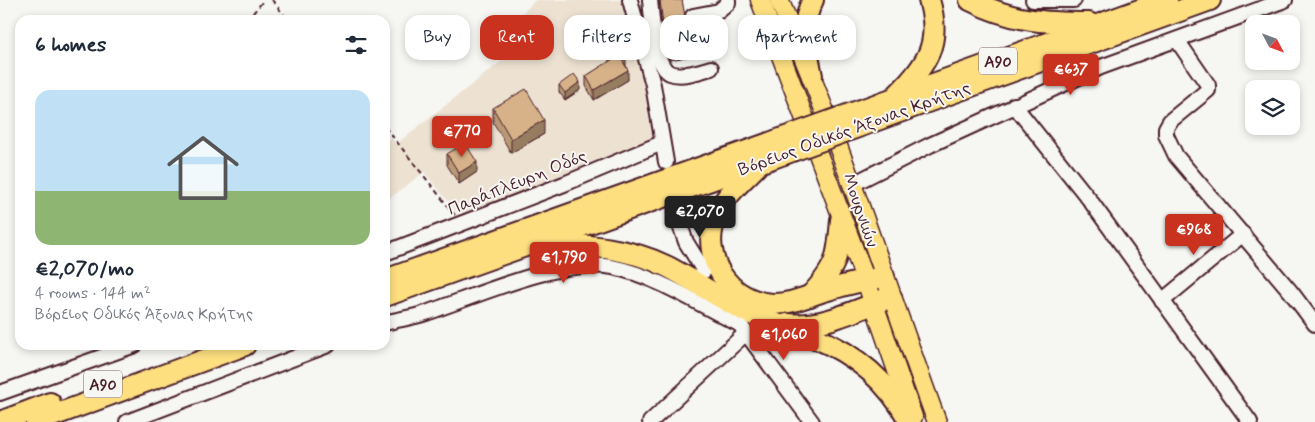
<!DOCTYPE html>
<meta charset="utf-8">
<style>
body{margin:0;font-family:Mynerve,sans-serif;background:#f6f6f7;color:#1f2937;height:100vh;display:flex;flex-direction:column;font-size:19px;white-space:nowrap}
*{box-sizing:border-box;margin:0}
p{font-size:16px;color:#747a83}
.icon{flex:none;width:28px;height:28px;fill:none;stroke:currentColor;stroke-width:2;stroke-linecap:round;stroke-linejoin:round}
.map{position:relative;flex:1;overflow:hidden}
.drawer{position:absolute;left:15px;top:15px;width:375px;height:335px;display:flex;flex-direction:column;background:#fff;border-radius:15px;box-shadow:0 2px 8px #0003}
.drawer>*{flex:none}
.top-card{position:absolute;left:405px;top:15px;width:475px;height:45px;display:flex;gap:10px}
.needle{width:32px;rotate:131deg}
.fabs{position:absolute;left:1245px;top:15px;display:grid;gap:10px}
.fabs a{display:grid;place-items:center;width:55px;height:55px;border-radius:10px;background:#fff;box-shadow:0 2px 8px #0003;font-size:25px}
.price{position:absolute;translate:-50% -42px;padding:0 11px;border-radius:5px;background:#c8321e;color:#fff;font-size:16px;line-height:32px;filter:drop-shadow(0 1px 2px #0008)}
.price::after{content:'';position:absolute;left:50%;top:30px;width:15px;height:11px;margin-left:-8px;background:inherit;clip-path:polygon(0 0,100% 0,50% 100%)}
.price.active{background:#222;color:#fff}
ul{padding:0;list-style:none}
li{display:grid;align-content:center;gap:10px;height:265px;padding:0 20px}
li span{display:grid;place-items:center;height:155px;border-radius:15px;color:#555}
li>.icon{margin-inline-start:auto}
span .icon{width:90px;height:90px;fill:#fffc;stroke-width:1}
li b{font-size:21px}
h2{display:flex;justify-content:space-between;align-items:center;height:60px;padding:0 20px;font-size:21px}
.tag{padding:0 18px;border-radius:15px;background:#fff;box-shadow:0 2px 8px #0003;font-size:18px;line-height:45px}
.tag.active{background:#c8321e;color:#fff}
.map>svg:first-child{display:block}
.built{fill:#ede2d2}
.lines{fill:none;stroke-linecap:round;stroke-linejoin:round}
.minor-casing{stroke:#4a1f2b;stroke-width:18}
.major-casing{stroke:#4a1f2b;stroke-width:21}
.highway-casing{stroke:#4a1f2b;stroke-width:24}
.path{stroke:#4a1f2b;stroke-width:2;stroke-dasharray:5 4;stroke-linecap:butt}
.minor{stroke:#f6f6f2;stroke-width:14}
.major{stroke:#fddf80;stroke-width:18}
.highway{stroke:#fddf80;stroke-width:20}
.highway-bridge-casing{stroke:#4a1f2b;stroke-width:24;stroke-linecap:butt}
.highway-bridge{stroke:#fddf80;stroke-width:20}
.wall{fill:#b99976;stroke:#4a1f2b}
.shaded-wall{fill:#967d60;stroke:#4a1f2b}
.building{fill:#d7b289;stroke:#4a1f2b}
.labels{text-anchor:middle;stroke-width:4;stroke-linejoin:round;paint-order:stroke}
.shield{fill:#f6f6f2;stroke:#7e6067;stroke-width:1}
.shield-label{font-size:16px;font-weight:bold;fill:#4a1f2b}
.street-label{font-size:18px;fill:#4a1f2b;stroke:#f6f6f2}
</style>
<div class="map">
<svg width="1315" height="422" viewBox="0 0 1315 422">
<rect width="100%" height="100%" fill="#f6f6f2"/>
<filter id="ink" filterUnits="userSpaceOnUse"><feTurbulence type="fractalNoise" baseFrequency=".02" numOctaves="2"/><feDisplacementMap in="SourceGraphic" scale="10" xChannelSelector="R" yChannelSelector="G"/><feConvolveMatrix kernelMatrix="1 2 1 2 8 2 1 2 1" color-interpolation-filters="sRGB"/></filter>
<g filter="url(#ink)">
<path class="built" d="M536,0H626L640,51L656,139L461,217L424,172L385,202V143L391,138L396,144L512,53L499,35Z"/>
<g class="lines">
<g class="minor-casing">
<g id="minor">
<path d="M630,0L653,85L666,162"/>
<path d="M650,0C652,16 654,66 670,73C682,78 700,71 711,68"/>
<path d="M1033,0H1074"/>
<path d="M693,16L719,11L728,3V0"/>
<path d="M1177,40L1208,85V90L1170,121L1166,128V135L1176,156L1291,292L1315,324"/>
<path d="M1014,105L1089,199L1250,422"/>
<path d="M853,184L930,145L1101,67L1285,0"/>
<path d="M676,214L686,242L704,271"/>
<path d="M385,253L564,184L662,143"/>
<path d="M1162,301L1243,234"/>
<path d="M735,318L812,422"/>
<path d="M385,323C398,319 412,318 426,313C474,297 562,257 612,267C657,276 698,304 739,324"/>
<path d="M0,393L135,345"/>
<path d="M127,422L328,345"/>
<path d="M650,422L746,333"/>
</g>
</g>
<g class="major-casing">
<g id="major">
<path d="M760,0L866,281L913,417"/>
<path d="M779,0C840,138 885,281 937,422"/>
</g>
</g>
<g class="highway-casing">
<g id="highway">
<path d="M970,0C1011,21 1044,23 1089,23"/>
<path d="M812,76C807,49 799,26 813,0"/>
<path d="M897,95C927,65 942,43 929,0"/>
<path d="M861,110L1167,0"/>
<path d="M866,124L1210,0"/>
<path d="M756,167C741,182 724,196 716,217C699,257 729,302 773,304C794,304 811,294 831,289C849,284 866,280 884,277"/>
<path d="M536,242C580,245 626,246 666,266C694,280 720,299 749,313C769,323 792,328 813,337C856,354 888,381 910,422"/>
<path d="M385,280L775,141"/>
<path d="M385,296L784,154"/>
<path d="M810,296C837,267 838,258 841,220"/>
<path d="M787,324C823,328 858,309 891,297"/>
<path d="M0,422L50,403"/>
<path d="M36,422L245,345"/>
</g>
</g>
<g class="path">
<path d="M272,0L288,20"/>
<path d="M247,20L264,0"/>
<path d="M385,127L455,215"/>
</g>
<use href="#minor" class="minor"/>
<use href="#major" class="major"/>
<use href="#highway" class="highway"/>
<g class="highway-bridge-casing">
<g id="highway-bridge">
<path d="M775,141L861,110"/>
<path d="M784,154L866,124"/>
</g>
</g>
<use href="#highway-bridge" class="highway-bridge"/>
</g>
<g class="wall">
<path d="M659,0H682L690,56L670,60L663,38Z"/>
<path d="M608,51L626,66L628,80L594,100L586,86V76L609,62Z"/>
<path d="M559,85L580,90L565,100L559,92Z"/>
<path d="M493,108L544,134L511,153L493,122Z"/>
<path d="M447,154L477,172L459,184L447,165Z"/>
</g>
<g class="shaded-wall">
<path d="M690,43V56L670,60V47Z"/>
<path d="M626,58V68L622,60Z"/>
<path d="M628,70V80L594,100V90Z"/>
<path d="M580,82V90L565,100V93Z"/>
<path d="M544,120V134L511,153V139Z"/>
<path d="M477,162V172L459,184V173Z"/>
</g>
<g class="building">
<path d="M660,0H682L690,43L670,47L663,25Z"/>
<path d="M617,45L626,58L622,60L628,70L594,90L586,76L613,59L608,51Z"/>
<path d="M574,74L580,82L565,93L559,85Z"/>
<path d="M526,89L544,120L511,139L493,108Z"/>
<path d="M465,143L477,162L459,173L447,154Z"/>
</g>
</g>
<g class="labels">
<g class="shield">
<rect x="979" y="47.5" width="38" height="27" rx="4"/>
<rect x="84" y="370.5" width="38" height="27" rx="4"/>
</g>
<g class="shield-label">
<text x="998" y="67">Α90</text>
<text x="103" y="390">Α90</text>
</g>
<g class="street-label">
<text transform="translate(854 128) rotate(-20)" y="6">Βόρειος Οδικός Άξονας Κρήτης</text>
<text transform="translate(517 182) rotate(-22)" y="6">Παράπλευρη Οδός</text>
<text transform="translate(861 210) rotate(71)" y="6">Μουρνιών</text>
</g>
</g>
</svg>
<div class="fabs">
<a><svg class="needle" viewBox="-14 -14 28 28"><path d="M0-13l5 13h-10z" fill="#e53935"/><path d="M0 13l5-13h-10z" fill="#747a83"/></svg></a>
<a><svg class="icon" aria-label="layers" viewBox="0 0 24 24"><path d="M12 4l9 5-9 5-9-5zM3 14l9 5 9-5"/></svg></a>
</div>
<b class="price" style="left:1071px;top:96px">€637</b>
<b class="price" style="left:462px;top:158px">€770</b>
<b class="price active" style="left:700px;top:238px">€2,070</b>
<b class="price" style="left:1194px;top:256px">€968</b>
<b class="price" style="left:564px;top:284px">€1,790</b>
<b class="price" style="left:784px;top:361px">€1,060</b>
<div class="top-card">
<a class="tag">Buy</a>
<a class="tag active">Rent</a>
<a class="tag">Filters</a>
<a class="tag">New</a>
<a class="tag">Apartment</a>
</div>
<section class="drawer">
<h2>6 homes<svg class="icon" aria-label="filters" viewBox="0 0 24 24"><path d="M4 7h16M4 17h16"/><circle cx="9" cy="7" r="2"/><circle cx="15" cy="17" r="2"/></svg></h2>
<ul>
<li><span style="background:linear-gradient(#bfe0f5 65%,#8fb573 0)"><svg class="icon" aria-label="home" viewBox="0 0 24 24"><path d="M3 11l9-7 9 7M6 9v11h12V9"/></svg></span><div><b>€2,070/mo</b><p>4 rooms · 144 m²</p><p>Βόρειος Οδικός Άξονας Κρήτης</p></div></li>
</ul>
</section>
</div>
